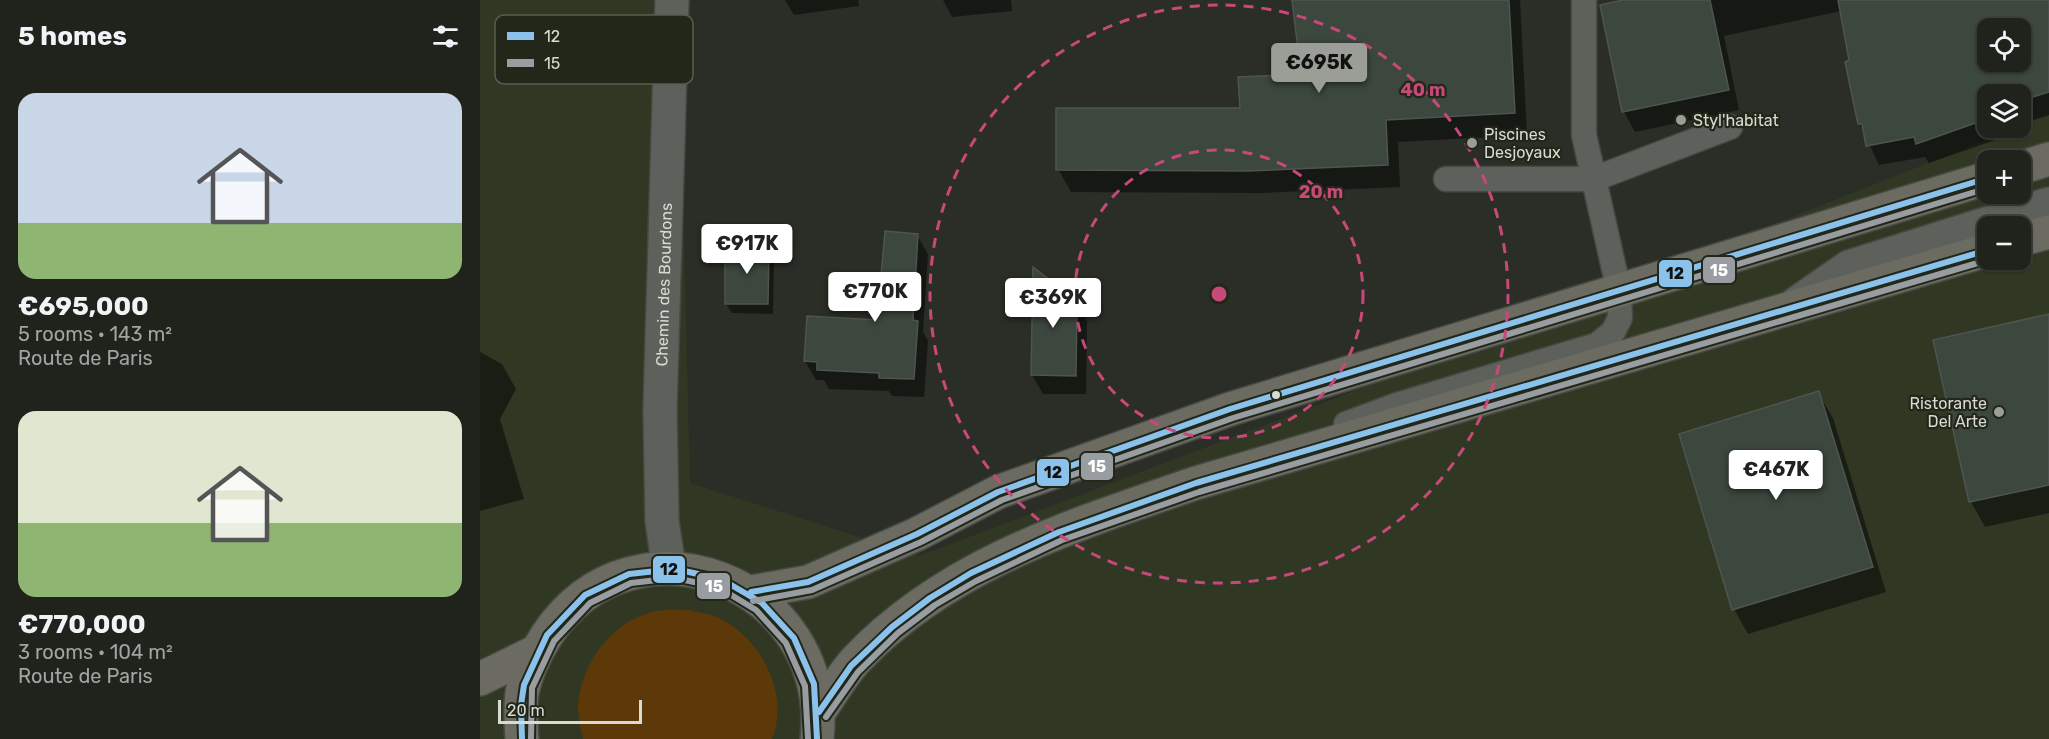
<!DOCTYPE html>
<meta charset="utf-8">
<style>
body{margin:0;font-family:Rubik,sans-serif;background:#282a25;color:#f1f3f6;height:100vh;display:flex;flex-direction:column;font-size:22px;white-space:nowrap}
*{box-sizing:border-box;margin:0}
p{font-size:20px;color:#a2a4a3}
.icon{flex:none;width:33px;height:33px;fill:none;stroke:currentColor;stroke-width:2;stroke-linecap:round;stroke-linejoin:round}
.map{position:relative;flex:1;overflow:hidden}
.panel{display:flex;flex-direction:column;background:#20221c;width:480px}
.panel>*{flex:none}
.fabs{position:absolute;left:1497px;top:18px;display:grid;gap:12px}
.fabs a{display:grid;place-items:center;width:54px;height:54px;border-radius:12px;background:#20221c;box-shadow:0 2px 4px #0004,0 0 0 2px #3d3f3b;font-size:30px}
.scale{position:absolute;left:18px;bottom:15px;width:144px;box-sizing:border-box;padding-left:6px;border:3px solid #d8dbd2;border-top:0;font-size:16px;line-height:21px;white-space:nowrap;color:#d8dbd2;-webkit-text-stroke:4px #222719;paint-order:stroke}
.price{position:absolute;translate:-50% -51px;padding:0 14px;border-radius:6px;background:#fff;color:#222;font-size:20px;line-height:39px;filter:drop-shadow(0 2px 3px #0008)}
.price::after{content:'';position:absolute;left:50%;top:36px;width:18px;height:14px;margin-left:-9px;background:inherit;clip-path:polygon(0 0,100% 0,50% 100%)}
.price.active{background:#9b9e96;color:#111}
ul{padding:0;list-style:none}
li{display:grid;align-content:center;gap:12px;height:318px;padding:0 18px}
li span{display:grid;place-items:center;height:186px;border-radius:18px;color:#555}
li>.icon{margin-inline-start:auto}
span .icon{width:108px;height:108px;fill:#fffc;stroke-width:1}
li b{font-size:26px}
h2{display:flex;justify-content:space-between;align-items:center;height:72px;padding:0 18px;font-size:26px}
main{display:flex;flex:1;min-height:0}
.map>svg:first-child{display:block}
.built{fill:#303824;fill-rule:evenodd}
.green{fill:#5d3909}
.shadow{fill:#0007;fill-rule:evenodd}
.building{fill:#3c473e;stroke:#4f544f;stroke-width:1.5;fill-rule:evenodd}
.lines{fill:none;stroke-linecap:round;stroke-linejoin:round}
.service-casing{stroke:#464942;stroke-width:27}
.minor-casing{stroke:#464942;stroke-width:36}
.primary-casing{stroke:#464942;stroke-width:36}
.service{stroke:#5e605b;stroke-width:24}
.minor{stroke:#5e605b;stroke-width:33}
.primary{stroke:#6b6b62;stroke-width:33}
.bus-1-casing{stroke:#222719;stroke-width:10}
.bus-2-casing{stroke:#222719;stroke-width:10}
.bus-1{stroke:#8ac2eb;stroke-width:6}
.bus-2{stroke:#979da0;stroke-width:6}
.ring{fill:none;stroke:#c84979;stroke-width:3;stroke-dasharray:10 8}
.poi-dot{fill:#9b9e96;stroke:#222719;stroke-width:2}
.bus-dot{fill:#d8dbd2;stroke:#222719;stroke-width:2}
.labels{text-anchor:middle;stroke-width:4.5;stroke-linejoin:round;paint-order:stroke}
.poi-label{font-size:16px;fill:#d8dbd2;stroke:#222719;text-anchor:start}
.street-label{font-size:16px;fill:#d8dbd2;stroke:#222719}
.key{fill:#222719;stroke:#595d50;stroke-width:1.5}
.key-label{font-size:16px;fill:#d8dbd2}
.centre{fill:#c84979;stroke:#222719;stroke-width:3}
.ring-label{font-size:18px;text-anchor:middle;font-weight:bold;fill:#c84979;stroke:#222719;stroke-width:4.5;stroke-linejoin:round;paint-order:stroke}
.line-badge{stroke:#222719;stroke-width:2}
.badge-label{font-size:16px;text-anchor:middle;font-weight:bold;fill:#fff}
.pale-badge-label{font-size:16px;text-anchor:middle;font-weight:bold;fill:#111}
</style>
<main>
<section class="panel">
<h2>5 homes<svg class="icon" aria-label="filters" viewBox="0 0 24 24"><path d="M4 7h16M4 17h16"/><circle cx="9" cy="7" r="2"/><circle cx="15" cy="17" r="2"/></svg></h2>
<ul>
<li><span style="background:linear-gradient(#c9d6e8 70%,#8fb573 0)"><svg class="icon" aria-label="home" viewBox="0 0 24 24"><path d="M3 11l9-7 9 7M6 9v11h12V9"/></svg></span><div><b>€695,000</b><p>5 rooms · 143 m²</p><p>Route de Paris</p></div></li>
<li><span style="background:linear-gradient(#dfe7d0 60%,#8fb573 0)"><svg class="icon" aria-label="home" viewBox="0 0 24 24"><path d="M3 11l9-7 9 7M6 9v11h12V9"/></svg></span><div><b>€770,000</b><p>3 rooms · 104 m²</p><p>Route de Paris</p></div></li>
</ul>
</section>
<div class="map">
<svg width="1569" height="739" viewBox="0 0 1569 739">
<rect width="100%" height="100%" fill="#2a2e26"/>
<path class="built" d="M0,0H198L210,483L439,556L851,400L1569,115V739H0ZM1508,160H1540V194H1508ZM1508,226H1540V260H1508Z"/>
<path class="green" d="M209,610C219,613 232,614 241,619C282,640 310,695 292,739H103C101,729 98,717 98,707C100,664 133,619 177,611C187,609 199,610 209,610Z"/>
<g class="shadow">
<path d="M305,0H378L379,6L314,15Z"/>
<path d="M463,0H531L532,11L472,17Z"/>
<path d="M814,0H1040L1047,135L918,142L920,187L781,193L591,192L578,169L761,110L822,76Z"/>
<path d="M1139,0H1569V115L1540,124V94H1508V128H1531L1513,133L1515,140L1449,163L1445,157L1399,165L1380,124L1361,11L1244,36L1259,110L1155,132L1144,112L1122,6L1139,2ZM1508,28H1540V62H1508Z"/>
<path d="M437,235L448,254L443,332L448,341L444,397L412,396L409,391L349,389L344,380H336L325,361L398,322Z"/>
<path d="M288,248L294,258L293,314L252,313L246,304Z"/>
<path d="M596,302L607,321L606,394H563L552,375Z"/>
<path d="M1569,315V513L1505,527L1491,502L1455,341Z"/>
<path d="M0,352L22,364L36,389L20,419L44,499L0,511Z"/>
<path d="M1338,393L1353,418L1406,592L1268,634L1254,609Z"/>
</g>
<g class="building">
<path d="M812,0H1029L1035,113L906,120L908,165L767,171L576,170V108H760L758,77L821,74Z"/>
<path d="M1143,0H1230L1249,90L1142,112L1120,5Z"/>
<path d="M1358,0H1569V92L1540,101V94H1508V111L1503,113L1504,120L1436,144L1434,137L1386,146L1382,124H1378L1365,62L1369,60ZM1508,28H1540V62H1508Z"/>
<path d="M405,231L438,234L433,320L438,321L434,379L399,378V373L337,370V362L324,361L327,316L397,320Z"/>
<path d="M245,246L289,247L288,304H245Z"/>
<path d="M553,267L597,301L596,376L551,375Z"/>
<path d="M1569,314V485L1489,502L1453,340Z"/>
<path d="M1339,391L1393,567L1252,610L1199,434Z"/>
</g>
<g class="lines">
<g class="service-casing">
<g id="service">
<path d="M966,179H1114L1250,127"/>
<path d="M866,424L917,405L1117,345L1133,332L1140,318L1139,291L1104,135V0"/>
</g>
</g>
<g class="minor-casing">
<g id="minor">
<path d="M1317,303L1369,267L1569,204"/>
<path id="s1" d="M189,568L182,521L180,410L192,0"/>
</g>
</g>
<g class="primary-casing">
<g id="primary">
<path d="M1540,168L1569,159"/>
<path d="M1540,240L1569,232"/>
<path d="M271,592L328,582L437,534L518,492L750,409L1508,178"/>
<path d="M0,679L57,651"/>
<path d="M339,712C351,695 362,675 376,660C467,564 594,525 716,483L1508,250"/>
<path d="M42,739C41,725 40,708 42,693C46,673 56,652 67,635C155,504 353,582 337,739"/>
</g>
</g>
<use href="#service" class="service"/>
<use href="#minor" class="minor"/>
<use href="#primary" class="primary"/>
<g class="bus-1-casing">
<g id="bus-1">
<path d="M271,592L328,582L437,534L518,492L750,409L1508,178"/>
<path d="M339,712L371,666L412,627L450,598L491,573L579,532L716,483L1508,250"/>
<path d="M42,739L41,705L44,685L67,635L105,595L149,574L195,569L241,579L282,603L314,638L334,684L337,739"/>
</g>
</g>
<g class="bus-2-casing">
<g id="bus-2">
<path d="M273,601L332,590L441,542L522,500L753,418L1508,188"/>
<path d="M346,717L378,672L418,633L455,605L496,581L582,540L719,492L1508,260"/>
<path d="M51,738L52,688L74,641L110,603L151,583L195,578L238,587L276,610L306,643L325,686L328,739"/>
</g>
</g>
<use href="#bus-1" class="bus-1"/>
<use href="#bus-2" class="bus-2"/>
</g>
<g class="ring">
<circle cx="739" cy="294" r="144"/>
<circle cx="739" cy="294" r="289"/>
</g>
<g class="poi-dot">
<circle cx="1201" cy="120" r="6"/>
<circle cx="992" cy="143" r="6"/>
<circle cx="1519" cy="412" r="6"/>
</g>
<circle class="bus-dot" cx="796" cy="395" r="5"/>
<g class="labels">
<g class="poi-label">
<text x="1213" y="126">Styl'habitat</text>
<text x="1004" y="140">Piscines<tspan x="1004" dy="18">Desjoyaux</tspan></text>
<text x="1507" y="409" text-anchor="end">Ristorante<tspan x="1507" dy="18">Del Arte</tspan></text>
</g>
<g class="street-label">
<text dy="6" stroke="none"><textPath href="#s1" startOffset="284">Chemin des Bourdons</textPath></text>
</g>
</g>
<rect x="15" y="15" width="198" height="69" rx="9" class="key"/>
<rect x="27" y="32" width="27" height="8" fill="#8ac2eb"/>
<rect x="27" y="59" width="27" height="8" fill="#979da0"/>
<g class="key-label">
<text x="64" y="42">12</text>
<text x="64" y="69">15</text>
</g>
<circle cx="739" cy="294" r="9" class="centre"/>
<g class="ring-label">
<text x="943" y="96">40 m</text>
<text x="841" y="198">20 m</text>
</g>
<g class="line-badge">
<rect x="1222" y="256" width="34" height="28" rx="6" fill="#979da0"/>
<rect x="1178" y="259" width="35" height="29" rx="6" fill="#8ac2eb"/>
<rect x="600" y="452" width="34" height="29" rx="6" fill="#979da0"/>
<rect x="556" y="458" width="34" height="29" rx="6" fill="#8ac2eb"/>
<rect x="172" y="555" width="34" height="29" rx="6" fill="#8ac2eb"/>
<rect x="216" y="572" width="35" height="28" rx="6" fill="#979da0"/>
</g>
<g class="badge-label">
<text x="1239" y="276">15</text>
<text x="617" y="472">15</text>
<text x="234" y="592">15</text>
</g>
<g class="pale-badge-label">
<text x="1195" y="279">12</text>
<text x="573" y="478">12</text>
<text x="189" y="575">12</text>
</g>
</svg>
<div class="fabs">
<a><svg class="icon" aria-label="locate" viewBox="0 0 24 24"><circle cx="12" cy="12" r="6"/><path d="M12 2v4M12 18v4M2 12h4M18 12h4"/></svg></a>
<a><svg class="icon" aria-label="layers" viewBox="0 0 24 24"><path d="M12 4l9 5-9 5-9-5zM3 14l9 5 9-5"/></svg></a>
<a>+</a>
<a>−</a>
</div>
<div class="scale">20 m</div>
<b class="price active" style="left:839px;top:94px">€695K</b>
<b class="price" style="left:267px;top:275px">€917K</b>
<b class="price" style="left:395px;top:323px">€770K</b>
<b class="price" style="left:573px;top:329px">€369K</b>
<b class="price" style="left:1296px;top:501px">€467K</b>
</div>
</main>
